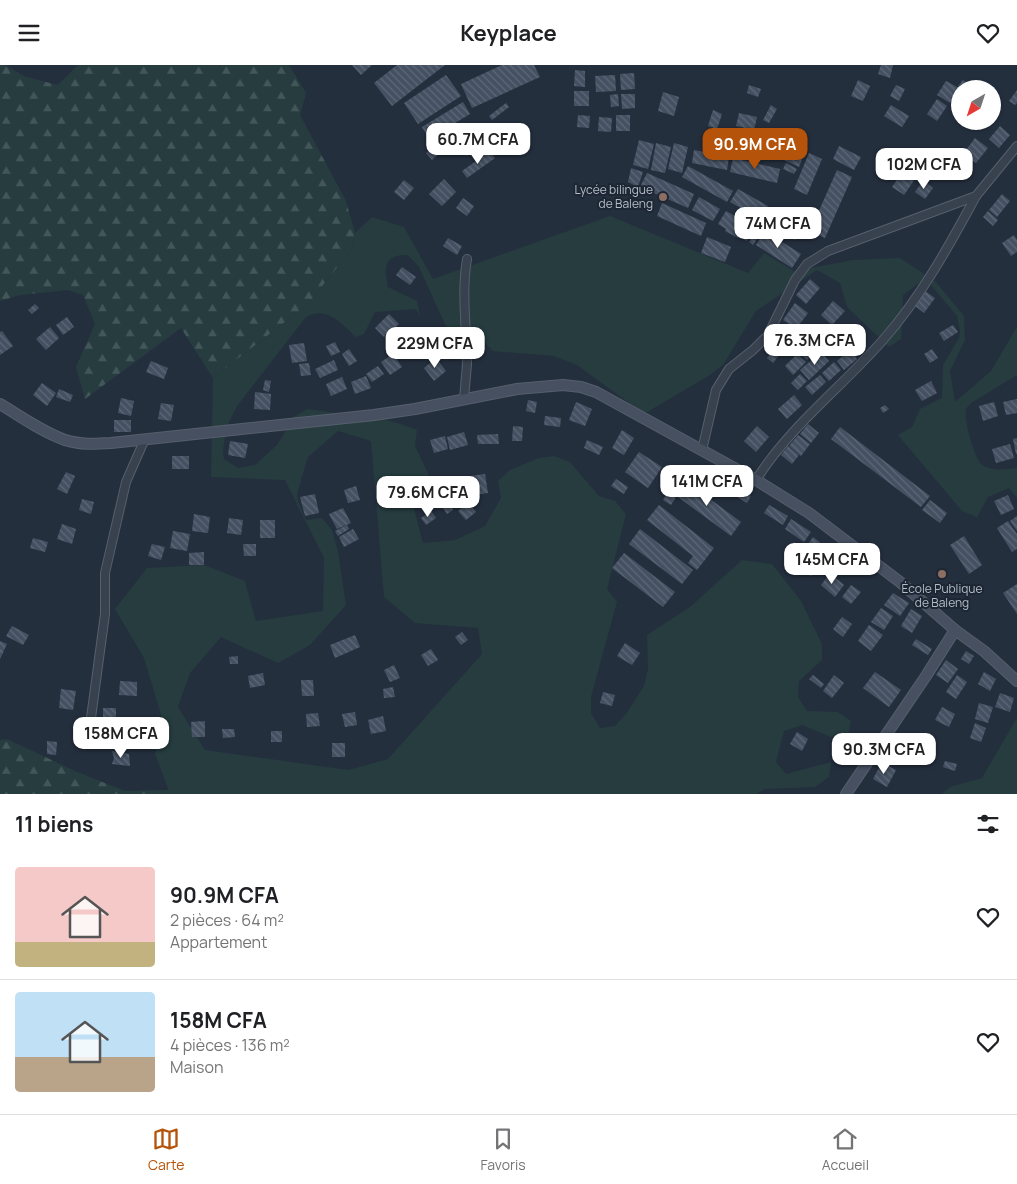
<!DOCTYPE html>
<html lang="fr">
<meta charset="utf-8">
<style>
body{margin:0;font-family:Manrope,sans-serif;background:#f6f6f6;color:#202124;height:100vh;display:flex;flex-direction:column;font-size:19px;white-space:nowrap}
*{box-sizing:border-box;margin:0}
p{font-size:16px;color:#757577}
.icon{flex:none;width:28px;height:28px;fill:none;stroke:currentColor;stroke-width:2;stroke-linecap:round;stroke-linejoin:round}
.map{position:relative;height:729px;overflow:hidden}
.drawer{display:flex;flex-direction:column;background:#fff;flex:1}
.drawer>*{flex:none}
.needle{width:32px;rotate:219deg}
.fabs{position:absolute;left:951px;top:15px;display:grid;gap:10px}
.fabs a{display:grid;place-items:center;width:50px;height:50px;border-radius:50%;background:#fff;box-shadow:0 1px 4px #0004;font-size:25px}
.price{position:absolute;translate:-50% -42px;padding:0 11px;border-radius:10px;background:#fff;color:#222;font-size:16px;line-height:32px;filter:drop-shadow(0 1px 2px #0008)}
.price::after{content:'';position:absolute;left:50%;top:30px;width:15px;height:11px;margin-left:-8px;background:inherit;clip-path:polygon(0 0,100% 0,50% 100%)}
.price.current{background:#b45309;color:#fff}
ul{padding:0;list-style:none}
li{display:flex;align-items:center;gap:15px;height:125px;padding:0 15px}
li+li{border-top:1px solid #e0e0e0}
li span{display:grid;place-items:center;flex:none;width:140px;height:100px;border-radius:5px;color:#555}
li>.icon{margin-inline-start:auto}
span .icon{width:60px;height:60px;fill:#fffc;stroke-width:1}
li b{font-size:21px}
h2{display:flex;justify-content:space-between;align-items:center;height:60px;padding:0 15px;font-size:21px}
header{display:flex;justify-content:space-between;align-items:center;height:65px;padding:0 15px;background:#fff;font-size:22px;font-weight:700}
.dock{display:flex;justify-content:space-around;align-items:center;height:70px;border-top:1px solid #e0e0e0;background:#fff;font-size:14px;color:#757577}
.dock a{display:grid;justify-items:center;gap:2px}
.dock .current{color:#b45309}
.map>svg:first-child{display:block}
.green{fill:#263c3f;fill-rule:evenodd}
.forest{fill:url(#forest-firs)}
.building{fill:url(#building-back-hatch)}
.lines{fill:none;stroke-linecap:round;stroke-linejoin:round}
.street-casing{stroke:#565f6c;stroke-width:10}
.secondary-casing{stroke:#565f6c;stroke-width:12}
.street{stroke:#38414e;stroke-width:8}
.secondary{stroke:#465061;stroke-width:10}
.education-dot{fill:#8d6e63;stroke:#1d2633;stroke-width:2}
.labels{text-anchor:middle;stroke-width:4;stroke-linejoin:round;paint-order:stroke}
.poi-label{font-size:12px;fill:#b4bcc9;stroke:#1d2633;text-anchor:end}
</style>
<header><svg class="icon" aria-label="menu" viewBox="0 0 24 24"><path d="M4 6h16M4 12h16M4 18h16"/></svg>Keyplace<svg class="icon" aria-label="heart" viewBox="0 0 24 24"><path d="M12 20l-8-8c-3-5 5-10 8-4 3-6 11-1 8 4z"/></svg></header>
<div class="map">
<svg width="1017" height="729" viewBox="0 0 1017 729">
<defs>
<pattern id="forest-firs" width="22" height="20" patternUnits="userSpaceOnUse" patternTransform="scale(1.25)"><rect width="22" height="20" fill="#263c3f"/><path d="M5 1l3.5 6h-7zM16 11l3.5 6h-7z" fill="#435659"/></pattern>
<pattern id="building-back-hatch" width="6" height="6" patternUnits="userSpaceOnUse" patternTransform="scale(1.25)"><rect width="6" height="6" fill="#455162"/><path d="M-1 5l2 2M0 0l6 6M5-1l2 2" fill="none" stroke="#5d6877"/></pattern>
</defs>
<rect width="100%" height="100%" fill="#242f3e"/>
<g class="green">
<path d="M610,151L748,208L764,188L794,206L853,195L900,193L936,217L964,251L965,275L950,306L955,337L991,306L1017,262V310L971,338C970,340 967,342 966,344C963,353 975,395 982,400C993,407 1006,404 1017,403V433L1009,423L988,432L977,452L962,446L898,370L912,362L920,344L942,333L943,300L959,273L960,266L957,251L930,219L922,216L903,230L901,274L889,282L847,242L840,218L817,205L756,246L723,300L710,310L644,349L577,300L554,291L493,286L473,266L447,264L419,202L408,190C383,190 384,202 388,222L417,236L420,251L416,244L375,247L364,269L356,272C342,259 326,240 306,252L237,341L226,363L223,386L224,394L238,403L255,400L277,380L294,352L307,344L386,355L401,359L417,365L415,381L429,410L412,436L423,478L455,475L485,461L501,433L498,416L510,405L539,393L554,391L570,397L599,431L615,436L626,449L607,524L617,537L591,632V648L600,663L615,661L626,649L644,621L648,604L647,570L690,542L742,495L772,499L801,536L822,579V595L799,616L798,632L807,646L838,647L851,656L848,671L831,672L802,660L784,666L776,697L786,709L831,697L829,712L815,722L765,724L756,729H170L155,689L162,653L144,593L115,544L147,503L204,500L245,516L256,556L323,546L324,493L285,415L211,412L213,313L308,239L351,185L355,168L372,152L404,162L433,214ZM338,366L371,376L384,532L415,558L478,563L482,589L388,694L348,705L205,685L178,642L190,608L221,572L278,598L310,580L346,540L338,486L332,465L322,453L306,455L298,436L297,429L308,392Z"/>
<path d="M1017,653V729H942L950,722L982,713Z"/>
</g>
<g class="forest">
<path d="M0,0H5L26,12L58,20L78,0H289L306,28L300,50L346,136L355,168L351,185L308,239L213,313L181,263L85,334L76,302L95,259L83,230L68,225L20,230L0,236Z"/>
<path d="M7,674L77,707L125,726L169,725L170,729H0V675Z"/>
</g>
<g class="building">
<path d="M352,0H372L361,10Z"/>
<path d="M397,0H445L392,41L374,18Z"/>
<path d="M502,0H534L540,12L472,43L461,19Z"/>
<path d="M881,0H893L890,13L878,9Z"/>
<path d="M575,5L585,6V22L574,21Z"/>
<path d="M634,8L635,24L621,25L620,9Z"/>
<path d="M446,10L461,31L418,59L404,38Z"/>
<path d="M615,10L616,26L596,27L595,11Z"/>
<path d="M858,15L870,21L863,36L851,31Z"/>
<path d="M963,15L972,21L970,24H962L958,21Z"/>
<path d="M946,16L959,23L950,38L937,30Z"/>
<path d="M749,20L761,24L758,32L747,28Z"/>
<path d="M896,20L905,24L899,36L890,31Z"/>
<path d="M1017,25V38L1015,40L1009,36Z"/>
<rect x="574" y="26" width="15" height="15"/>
<path d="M663,27L679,32L674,51L658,46Z"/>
<path d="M618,29L619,41L611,42L610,30Z"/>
<path d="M621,29H635V43L622,44Z"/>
<path d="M937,34L947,41L937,56L927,49Z"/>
<path d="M463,37L470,49L429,74L422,62Z"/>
<path d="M506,38L509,42L492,55L489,51Z"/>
<path d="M771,40L777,44L769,58L763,55Z"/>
<path d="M891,40L909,51L902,62L884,51Z"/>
<path d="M713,45L722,49L717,64L708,61Z"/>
<path d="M739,48L757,52L754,65L736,61Z"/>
<path d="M578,50L590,51L589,63L577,62Z"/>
<rect x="616" y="50" width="14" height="16"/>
<path d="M599,52L612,53L611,67L598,66Z"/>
<path d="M1000,61L1010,70L999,83L989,74Z"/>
<path d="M465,66L471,74L457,83L452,75Z"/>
<path d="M975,73L988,83L976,98L963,89Z"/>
<path d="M639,75L654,79L648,104L633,100Z"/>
<path d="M656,78L671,82L665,108L651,105Z"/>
<path d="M674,78L688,82L682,108L668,104Z"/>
<path d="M801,80L806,83L802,90L797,87Z"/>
<path d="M839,81L861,92L854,105L833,94Z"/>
<path d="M432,82L439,88L432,95L426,88Z"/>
<path d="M694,85L729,92L727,105L692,98Z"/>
<path d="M789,85L803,92L799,102L784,95Z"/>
<path d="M490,86L495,93L467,113L462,106Z"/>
<path d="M809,88L822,94L807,130L794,124Z"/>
<path d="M733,93L780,104L777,118L730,107Z"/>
<path d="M786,98L797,104L794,109L783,104Z"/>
<path d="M688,101L733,126L727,137L682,112Z"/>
<path d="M631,103L643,107L638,122L628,117Z"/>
<path d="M837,105L852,112L825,173L810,166Z"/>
<path d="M903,106L915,114L904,130L892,122Z"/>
<path d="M647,108L694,129L688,143L640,122Z"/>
<path d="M444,114L456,127L442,141L429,129Z"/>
<path d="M404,115L414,123L404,135L394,127Z"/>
<path d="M923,115L933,123L925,134L915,127Z"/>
<path d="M738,124L768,141L760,154L730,137Z"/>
<path d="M1002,129L1010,136L997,152L989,145Z"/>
<path d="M699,132L720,144L713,156L692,145Z"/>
<path d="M463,133L474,141L467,151L456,143Z"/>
<path d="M662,138L706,158L701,171L657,151Z"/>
<path d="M774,143L804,161L795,175L766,157Z"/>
<path d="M726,146L755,162L747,176L739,171L738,173L725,166L726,164L718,159Z"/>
<path d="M988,146L998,155L993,161L983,152Z"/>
<path d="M765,166L801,189L792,203L756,180Z"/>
<path d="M755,167L760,170L753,180L749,177Z"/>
<path d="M1014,170L1017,175V187L1011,191L1002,178Z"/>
<path d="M707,172L731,182L725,197L701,188Z"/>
<path d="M448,173L462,181L457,190L443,181Z"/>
<path d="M402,202L416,212L410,220L396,210Z"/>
<path d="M810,214L820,223L806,239L796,230Z"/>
<path d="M925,226L935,233L924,248L915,241Z"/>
<path d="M833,236L845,246L832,260L821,250Z"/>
<path d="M795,238L808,248L796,264L783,255Z"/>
<path d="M35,239L39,243L32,249L28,245Z"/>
<path d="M389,249L399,259L384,272L375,263Z"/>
<path d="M67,252L74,262L63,270L56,260Z"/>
<path d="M837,259L853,272L848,278L832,266Z"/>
<path d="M953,260L958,267L944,276L939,268Z"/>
<path d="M785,261L799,270L792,280L778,270Z"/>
<path d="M50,262L59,273L46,285L36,274Z"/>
<path d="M2,266L13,281L0,290V267Z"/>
<path d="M424,269L433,281L420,290L411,278Z"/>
<path d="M775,270L790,280L784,289L769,280Z"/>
<path d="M833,270L845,282L837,291L824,279Z"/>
<path d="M810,275L819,282L807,295L799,287Z"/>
<path d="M335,277L340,287L331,291L326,281Z"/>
<path d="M304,278L307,296L292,298L289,280Z"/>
<path d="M454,278L463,288L457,293L448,283Z"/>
<path d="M349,284L357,296L349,301L342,289Z"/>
<path d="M774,284L780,289L773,298L767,293Z"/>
<path d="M932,284L938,293L930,298L924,289Z"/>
<path d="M850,285L857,294L844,305L837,296Z"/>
<path d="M821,287L829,296L809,315L800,305Z"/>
<path d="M393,289L402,302L390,310L381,297Z"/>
<path d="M797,289L806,297L793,310L785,301Z"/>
<path d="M436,293L446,306L434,316L424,303Z"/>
<path d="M334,295L338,305L320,313L315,304Z"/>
<path d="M151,296L168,303L164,314L146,307Z"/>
<path d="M834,297L841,305L829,316L822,308Z"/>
<path d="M309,298L311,310L301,311L299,299Z"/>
<path d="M378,301L384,309L372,317L366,309Z"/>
<path d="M800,309L807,316L798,325L791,318Z"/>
<path d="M820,310L826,317L812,330L805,322Z"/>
<path d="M366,311L371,323L355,329L351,317Z"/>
<path d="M342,312L347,324L331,331L326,319Z"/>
<path d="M265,315L271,316L269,327L263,325Z"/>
<path d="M931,316L937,328L922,336L915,325Z"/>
<path d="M42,318L56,328L47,341L33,330Z"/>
<path d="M59,324L73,330L70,337L56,332Z"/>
<path d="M255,327L271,329L270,345L254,344Z"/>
<path d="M794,330L802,340L787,354L778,344Z"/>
<path d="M121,333L134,336L131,351L118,348Z"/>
<path d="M1017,334V348L1006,350L1003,337Z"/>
<path d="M528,335L537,337L535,348L526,346Z"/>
<path d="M576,337L592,344L585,361L569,355Z"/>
<path d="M994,337L998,351L983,356L979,341Z"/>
<path d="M161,338L174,340L171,356L158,354Z"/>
<path d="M885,340L889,344L883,348L880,343Z"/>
<path d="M545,351L561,353L560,362L544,360Z"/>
<rect x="114" y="355" width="17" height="12"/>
<path d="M808,359L819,368L811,378L800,369Z"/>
<path d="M513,361L523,362L522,376H512Z"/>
<path d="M757,361L769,372L756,387L744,376Z"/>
<path d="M840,362L930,431L921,442L831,374Z"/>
<path d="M622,365L634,373L624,390L612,383Z"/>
<path d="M464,367L468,380L450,385L447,372Z"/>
<path d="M498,369L499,379H478L477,370Z"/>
<path d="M798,370L810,379L801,391L789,381Z"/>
<path d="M445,371L448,384L434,388L430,375Z"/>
<path d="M1017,373V389H1016L1013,374Z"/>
<path d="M587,375L603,382L599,390L584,383Z"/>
<path d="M230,376L248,379L245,393L228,390Z"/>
<path d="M1010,379L1014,393L996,398L992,384Z"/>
<path d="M788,381L799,390L792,399L781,390Z"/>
<path d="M639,387L662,402L648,423L625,407Z"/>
<rect x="172" y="391" width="17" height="13"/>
<path d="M66,407L75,411L67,429L57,424Z"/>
<path d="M485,409L488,428L473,430L470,411Z"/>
<path d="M682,413L741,457L731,471L678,432L680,429L674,424Z"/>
<path d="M616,414L628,422L624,429L611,421Z"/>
<path d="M356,421L360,435L348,438L344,425Z"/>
<path d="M738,423L751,431L747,438L734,430Z"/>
<path d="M670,424L678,429L671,440L663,435Z"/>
<path d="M315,429L319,448L305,451L300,432Z"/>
<path d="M1008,430L1014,444L1001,450L994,436Z"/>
<path d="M445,431L453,445L447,449L438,435Z"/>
<path d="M82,434L94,437L91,449L79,445Z"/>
<path d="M930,435L947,448L940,458L922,445Z"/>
<path d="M468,438L476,447L466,455L458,446Z"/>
<path d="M659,440L714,483L697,505L688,498L693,491L647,455Z"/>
<path d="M769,440L788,451L783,460L764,448Z"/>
<path d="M343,443L351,458L337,464L329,449Z"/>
<path d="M431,446L436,453L426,460L421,453Z"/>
<path d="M194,449L210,452L208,468L192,466Z"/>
<path d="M1017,451V466L1010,456Z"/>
<path d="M229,453L243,455L241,470L227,468Z"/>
<path d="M791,454L811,467L804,477L785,464Z"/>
<rect x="260" y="455" width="15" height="18"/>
<path d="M1008,456L1017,469V484L1012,487L997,463Z"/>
<path d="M62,459L76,464L72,479L57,474Z"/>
<path d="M347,460L349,464L338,471L335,466Z"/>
<path d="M353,464L359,474L344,482L339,472Z"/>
<path d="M640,464L693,505L682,519L629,479Z"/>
<path d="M173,466L190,469L187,486L170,483Z"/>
<path d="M964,471L982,500L969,509L950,480Z"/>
<path d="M813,472L826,482L820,489L808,479Z"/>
<path d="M33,473L48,477L45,487L30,483Z"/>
<path d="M794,477L822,496L811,511L784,492Z"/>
<path d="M152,479L165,482L161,495L148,491Z"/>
<path d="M243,479H256V491H244Z"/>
<path d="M836,486L847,494L842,502L830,493Z"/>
<path d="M204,487V500H189V488Z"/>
<path d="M624,488L675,527L663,542L612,503Z"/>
<path d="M830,508L844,520L835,532L821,520Z"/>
<path d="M1017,519V549L1003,528Z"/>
<path d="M851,520L861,527L851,539L842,532Z"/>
<path d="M893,528L909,538L900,551L884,540Z"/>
<path d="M881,543L893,551L884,565L871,557Z"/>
<path d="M911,544L922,551L912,568L901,561Z"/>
<path d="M842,552L852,559L843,572L833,564Z"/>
<path d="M869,560L883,570L871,586L858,576Z"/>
<path d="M12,561L29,570L23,580L6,571Z"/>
<path d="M462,567L468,575L461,580L455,572Z"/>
<path d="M355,570L360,582L335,593L330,580Z"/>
<path d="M916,574L932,584L928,590L912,580Z"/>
<path d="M0,576L7,579L0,594Z"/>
<path d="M625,578L640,588L632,600L617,591Z"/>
<path d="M431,584L438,595L428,601L421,590Z"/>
<path d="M966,586L974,591L969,599L961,594Z"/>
<path d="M238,591V599H230L229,592Z"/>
<path d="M946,595L958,604L948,618L936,610Z"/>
<path d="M394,600L400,613L390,617L384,605Z"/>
<path d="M875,607L901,625L889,642L863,623Z"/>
<path d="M984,607L996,614L990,626L978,619Z"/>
<path d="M263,608L265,620L250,623L248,611Z"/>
<path d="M813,610L824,619L821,623L809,614Z"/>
<path d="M834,610L844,618L832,633L823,626Z"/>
<path d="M957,610L967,617L956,634L946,627Z"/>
<path d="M301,615H313L314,631H302Z"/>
<path d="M120,616L137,617V631L119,630Z"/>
<path d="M393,622L395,632L384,633L383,624Z"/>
<path d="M61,624L76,626L73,645L59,643Z"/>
<path d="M603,627L615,630L612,641L600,638Z"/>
<path d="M1000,628L1014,633L1010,647L995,642Z"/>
<path d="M979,638L993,642L988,658L975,654Z"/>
<path d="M942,642L955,649L949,662L935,655Z"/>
<path d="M103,643H116V655L103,654Z"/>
<path d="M355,647L357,660L345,662L342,649Z"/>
<path d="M318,648L320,661L307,662L306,649Z"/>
<path d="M383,651L386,666L371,669L368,655Z"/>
<path d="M205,656V672H192L191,657Z"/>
<path d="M78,658L98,660L97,677L76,676Z"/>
<path d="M975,658L986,663L981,677L970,673Z"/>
<rect x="103" y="660" width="14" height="17"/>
<path d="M222,664H234L235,672L223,673Z"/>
<rect x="271" y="666" width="11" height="11"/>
<path d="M797,667L808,674L802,686L790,679Z"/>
<path d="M128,671H140L141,682L129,683Z"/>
<path d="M47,676L57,677L56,690L47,689Z"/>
<rect x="332" y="678" width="13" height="14"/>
<path d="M112,686L129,689L130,701L112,699L114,693Z"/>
<path d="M945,696L957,699L955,706L943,702Z"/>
<path d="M882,697L896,705L887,722L873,714Z"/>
</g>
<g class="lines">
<g class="street-casing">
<g id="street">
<path d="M464,334C465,322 466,310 467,299C467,263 461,230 467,194"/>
<path d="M702,385L716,325L729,304L753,285L768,270L795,215L807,199L828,186L976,131L1017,81"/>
<path d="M756,415C790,361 842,322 883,275C921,232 949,181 976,131"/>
<path d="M91,653L105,549V508L126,417L144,376"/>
</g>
</g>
<g class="secondary-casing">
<g id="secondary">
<path d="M0,339C20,351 42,367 65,375C80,380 96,379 111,378L374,350L415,344L517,324L563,320L581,322L596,327L756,415L809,448L900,517L955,565L984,586L1017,616"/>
<path d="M846,729L926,611L955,565"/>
</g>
</g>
<use href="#street" class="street"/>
<use href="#secondary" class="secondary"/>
</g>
<g class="education-dot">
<circle cx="663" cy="132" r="5"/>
<circle cx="942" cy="509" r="5"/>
</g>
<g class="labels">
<g class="poi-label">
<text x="653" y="129">Lycée bilingue<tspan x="653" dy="14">de Baleng</tspan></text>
<text x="942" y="528" text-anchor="middle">École Publique<tspan x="942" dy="14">de Baleng</tspan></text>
</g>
</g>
</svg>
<div class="fabs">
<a><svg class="needle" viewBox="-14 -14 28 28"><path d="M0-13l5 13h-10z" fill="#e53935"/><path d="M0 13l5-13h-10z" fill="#757577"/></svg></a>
</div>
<b class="price" style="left:478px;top:100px">60.7M CFA</b>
<b class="price current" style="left:755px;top:105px">90.9M CFA</b>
<b class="price" style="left:924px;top:125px">102M CFA</b>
<b class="price" style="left:778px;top:184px">74M CFA</b>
<b class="price" style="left:815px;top:301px">76.3M CFA</b>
<b class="price" style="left:435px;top:304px">229M CFA</b>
<b class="price" style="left:707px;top:442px">141M CFA</b>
<b class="price" style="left:428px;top:453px">79.6M CFA</b>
<b class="price" style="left:832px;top:520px">145M CFA</b>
<b class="price" style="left:121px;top:694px">158M CFA</b>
<b class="price" style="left:884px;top:710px">90.3M CFA</b>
</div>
<section class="drawer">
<h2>11 biens<svg class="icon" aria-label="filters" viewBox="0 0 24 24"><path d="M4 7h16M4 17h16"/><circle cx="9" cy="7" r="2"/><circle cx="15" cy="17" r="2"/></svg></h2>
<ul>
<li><span style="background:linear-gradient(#f6c9c9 75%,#c2b280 0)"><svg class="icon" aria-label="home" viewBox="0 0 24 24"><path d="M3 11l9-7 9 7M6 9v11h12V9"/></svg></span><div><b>90.9M CFA</b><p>2 pièces · 64 m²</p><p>Appartement</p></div><svg class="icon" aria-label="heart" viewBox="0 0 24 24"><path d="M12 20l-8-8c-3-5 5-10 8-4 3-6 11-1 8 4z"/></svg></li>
<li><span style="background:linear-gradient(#bfe0f5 65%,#b9a48a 0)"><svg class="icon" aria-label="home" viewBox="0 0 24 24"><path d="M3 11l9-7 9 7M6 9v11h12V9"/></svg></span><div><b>158M CFA</b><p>4 pièces · 136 m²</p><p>Maison</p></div><svg class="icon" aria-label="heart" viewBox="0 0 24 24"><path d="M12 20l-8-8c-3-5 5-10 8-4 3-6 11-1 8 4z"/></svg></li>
</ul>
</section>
<nav class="dock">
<a class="current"><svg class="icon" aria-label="map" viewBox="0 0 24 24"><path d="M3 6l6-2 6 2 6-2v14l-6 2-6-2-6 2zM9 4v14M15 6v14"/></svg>Carte</a>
<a><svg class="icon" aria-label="saved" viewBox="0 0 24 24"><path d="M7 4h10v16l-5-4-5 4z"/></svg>Favoris</a>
<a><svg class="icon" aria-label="home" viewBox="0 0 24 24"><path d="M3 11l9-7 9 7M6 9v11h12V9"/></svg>Accueil</a>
</nav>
